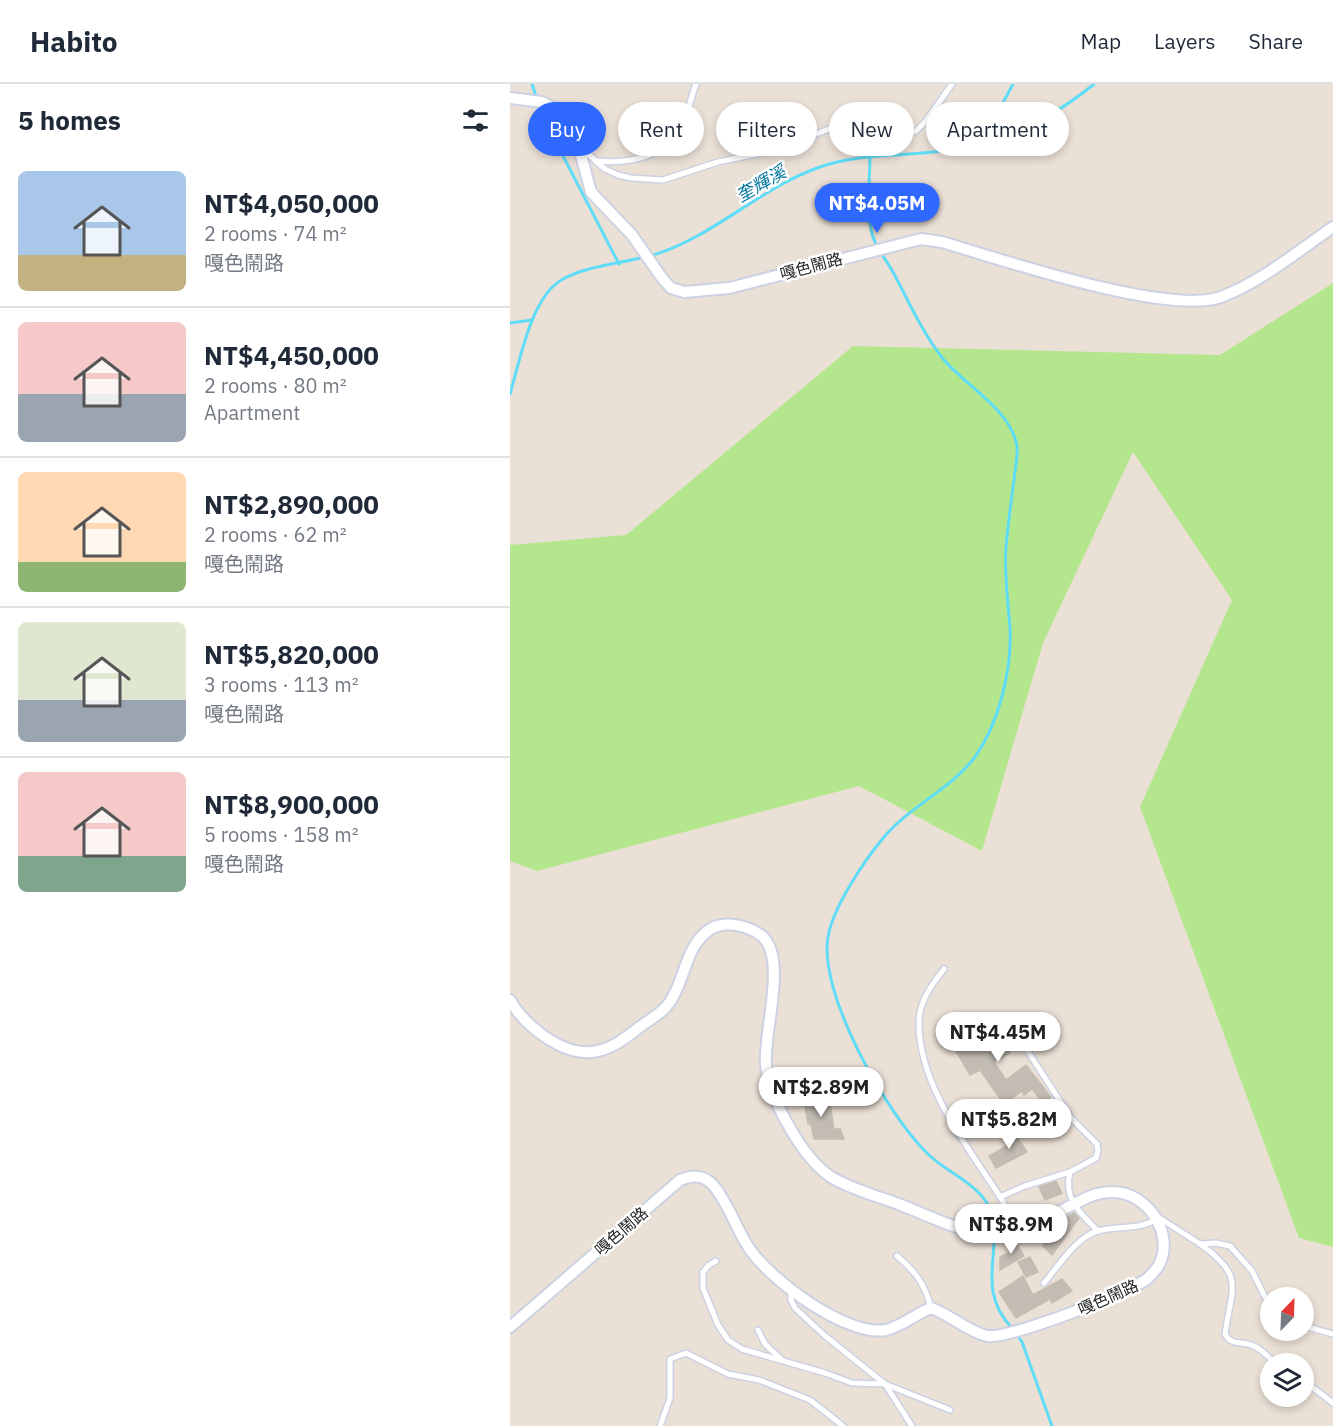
<!DOCTYPE html>
<meta charset="utf-8">
<style>
body{margin:0;font-family:"IBM Plex Sans","Noto Sans TC",sans-serif;background:#f6f6f7;color:#1f2937;height:100vh;display:flex;flex-direction:column;font-size:22px;white-space:nowrap}
*{box-sizing:border-box;margin:0}
p{font-size:20px;color:#747a83}
.icon{flex:none;width:33px;height:33px;fill:none;stroke:currentColor;stroke-width:2;stroke-linecap:round;stroke-linejoin:round}
.map{position:relative;flex:1;overflow:hidden}
.side{display:flex;flex-direction:column;background:#fff;width:510px}
.side>*{flex:none}
.banner{position:absolute;left:18px;top:18px;width:570px;height:54px;display:flex;gap:12px}
.needle{width:39px;rotate:23deg}
.buttons{position:absolute;left:750px;top:1203px;display:grid;gap:12px}
.buttons a{display:grid;place-items:center;width:54px;height:54px;border-radius:50%;background:#fff;box-shadow:0 3px 9px #0003;font-size:30px}
.price{position:absolute;translate:-50% -51px;padding:0 14px;border-radius:21px;background:#fff;color:#222;font-size:20px;line-height:39px;filter:drop-shadow(0 2px 3px #0008)}
.price::after{content:'';position:absolute;left:50%;top:36px;width:18px;height:14px;margin-left:-9px;background:inherit;clip-path:polygon(0 0,100% 0,50% 100%)}
.price.active{background:#2f68ff;color:#fff}
ul{padding:0;list-style:none}
li{display:flex;align-items:center;gap:18px;height:150px;padding:0 18px}
li+li{border-top:2px solid #e0e1e3}
li span{display:grid;place-items:center;flex:none;width:168px;height:120px;border-radius:9px;color:#555}
li>.icon{margin-inline-start:auto}
span .icon{width:72px;height:72px;fill:#fffc;stroke-width:1}
li b{font-size:26px}
h2{display:flex;justify-content:space-between;align-items:center;height:72px;padding:0 18px;font-size:26px}
.tag{padding:0 21px;border-radius:27px;background:#fff;box-shadow:0 3px 9px #0003;font-size:21px;line-height:54px}
.tag.active{background:#2f68ff;color:#fff}
header{display:flex;align-items:center;gap:36px;box-sizing:border-box;height:84px;padding:0 30px;background:#fff;border-bottom:2px solid #e0e1e3}
header strong{font-size:28px}
nav{display:flex;gap:33px;margin-inline-start:auto;font-size:21px}
main{display:flex;flex:1;min-height:0}
.map>svg:first-child{display:block}
.green{fill:#b4e78d}
.lines{fill:none;stroke-linecap:round;stroke-linejoin:round}
.stream{stroke:#5fdcf7;stroke-width:3}
.building{fill:#c2bcb3;stroke:#c6bcb0;stroke-width:1.5}
.lane-casing{stroke:#ccd2e2;stroke-width:8}
.street-casing{stroke:#ccd2e2;stroke-width:14}
.lane{stroke:#fff;stroke-width:5}
.street{stroke:#fff;stroke-width:10}
.labels{text-anchor:middle;stroke-width:5;stroke-linejoin:round;paint-order:stroke}
.street-label{font-size:16px;fill:#272727;stroke:#fff}
.water-label{font-size:18px;font-style:italic;fill:#03769e;stroke:#fff}
</style>
<header>
<strong>Habito</strong>
<nav><a>Map</a><a>Layers</a><a>Share</a></nav>
</header>
<main>
<section class="side">
<h2>5 homes<svg class="icon" aria-label="filters" viewBox="0 0 24 24"><path d="M4 7h16M4 17h16"/><circle cx="9" cy="7" r="2"/><circle cx="15" cy="17" r="2"/></svg></h2>
<ul>
<li><span style="background:linear-gradient(#a9c7e8 70%,#c2b280 0)"><svg class="icon" aria-label="home" viewBox="0 0 24 24"><path d="M3 11l9-7 9 7M6 9v11h12V9"/></svg></span><div><b>NT$4,050,000</b><p>2 rooms · 74 m²</p><p>嘎色鬧路</p></div></li>
<li><span style="background:linear-gradient(#f6c9c9 60%,#9aa5b1 0)"><svg class="icon" aria-label="home" viewBox="0 0 24 24"><path d="M3 11l9-7 9 7M6 9v11h12V9"/></svg></span><div><b>NT$4,450,000</b><p>2 rooms · 80 m²</p><p>Apartment</p></div></li>
<li><span style="background:linear-gradient(#ffd9b3 75%,#8fb573 0)"><svg class="icon" aria-label="home" viewBox="0 0 24 24"><path d="M3 11l9-7 9 7M6 9v11h12V9"/></svg></span><div><b>NT$2,890,000</b><p>2 rooms · 62 m²</p><p>嘎色鬧路</p></div></li>
<li><span style="background:linear-gradient(#dfe7d0 65%,#9aa5b1 0)"><svg class="icon" aria-label="home" viewBox="0 0 24 24"><path d="M3 11l9-7 9 7M6 9v11h12V9"/></svg></span><div><b>NT$5,820,000</b><p>3 rooms · 113 m²</p><p>嘎色鬧路</p></div></li>
<li><span style="background:linear-gradient(#f6c9c9 70%,#7fa58c 0)"><svg class="icon" aria-label="home" viewBox="0 0 24 24"><path d="M3 11l9-7 9 7M6 9v11h12V9"/></svg></span><div><b>NT$8,900,000</b><p>5 rooms · 158 m²</p><p>嘎色鬧路</p></div></li>
</ul>
</section>
<div class="map">
<svg width="823" height="1342" viewBox="0 0 823 1342">
<rect width="100%" height="100%" fill="#ebe0d6"/>
<path class="green" d="M823,199V1163L789,1154L630,723L722,516L623,368L533,559L472,767L349,702L27,787L0,777V461L116,451L343,262L710,271Z"/>
<g class="lines">
<g class="stream">
<path d="M22,0L27,15"/>
<path d="M30,21L37,41L109,180"/>
<path d="M472,58L503,0"/>
<path d="M360,72C360,98 355,128 363,153C367,165 377,177 383,188C399,218 413,250 434,276C457,303 501,326 507,362C508,373 505,385 504,396C501,418 498,441 496,463C494,490 498,517 500,544C502,586 489,639 465,673C440,706 400,722 374,753C354,777 323,823 318,853C308,910 378,1032 418,1070C434,1086 456,1094 471,1111C505,1150 458,1199 502,1244"/>
<path d="M140,172C203,154 249,104 310,83C344,71 378,72 413,69C480,63 532,43 584,0"/>
<path d="M0,239L22,236"/>
<path d="M0,310C10,277 21,212 53,195C77,182 108,180 134,173"/>
<path d="M506,1249L512,1258L542,1342"/>
</g>
</g>
<g class="building">
<path d="M497,935L506,950L494,957L500,969L484,978L496,996L516,981L541,1013L533,1019L522,1005L514,1011L512,1007L494,1020L470,986L460,991L444,964Z"/>
<path d="M314,1008L320,1020L324,1045H330L334,1055H304L301,1040H298L294,1015Z"/>
<path d="M502,1045L517,1068L486,1084L479,1072L499,1061L493,1051Z"/>
<path d="M546,1097L552,1109L535,1116L529,1103Z"/>
<path d="M564,1129L569,1134L542,1171L533,1162L551,1137Z"/>
<path d="M505,1157L514,1172L490,1186V1173L501,1168L497,1160Z"/>
<path d="M520,1173L528,1188L516,1193L508,1178Z"/>
<path d="M513,1192L523,1211L552,1195L562,1207L542,1219L540,1215L506,1234L489,1208Z"/>
</g>
<g class="lines">
<g class="lane-casing">
<g id="lane">
<path d="M145,22L167,23L176,29"/>
<path d="M71,64L95,85L108,91L121,94L153,96L208,78L266,66L324,43L349,40L384,51H395L406,47L416,37L442,0"/>
<path d="M87,77C118,80 158,73 173,41C178,28 181,13 186,0"/>
<path d="M434,885C422,900 409,918 409,938C408,1000 457,1062 489,1111C496,1122 501,1136 507,1148"/>
<path d="M517,966L561,1034L587,1060L588,1067L586,1074L560,1088C553,1115 570,1129 588,1147"/>
<path d="M490,1113L515,1102L560,1088"/>
<path d="M648,1133L690,1160L706,1159L720,1162L742,1187L760,1223"/>
<path d="M690,1160C735,1192 722,1202 715,1250C722,1262 730,1257 741,1261C751,1264 758,1273 766,1280"/>
<path d="M387,1172C405,1187 415,1200 421,1224"/>
<path d="M206,1177L199,1181L193,1188V1204L208,1241L218,1256L232,1265L315,1289L342,1299L375,1300L440,1326"/>
<path d="M534,1199C548,1183 566,1153 588,1147C608,1141 627,1147 647,1135"/>
<path d="M281,1207V1216L285,1224L314,1251L375,1300L402,1342"/>
<path d="M794,1242L823,1250"/>
<path d="M248,1246L255,1260L272,1276"/>
<path d="M794,1297L823,1319"/>
<path d="M150,1342L160,1314V1275L176,1269L218,1290L249,1296L300,1316L333,1342"/>
</g>
</g>
<g class="street-casing">
<g id="street">
<path d="M0,14L32,18L51,28L63,42L81,108L122,151L152,194L161,204L174,208L219,204L411,155L432,158C489,175 659,232 711,213C751,198 788,167 823,143"/>
<path d="M0,916C14,941 51,971 82,968C101,966 117,953 131,942C139,936 150,930 156,923C175,901 174,863 199,846C213,836 238,841 252,852C278,875 253,948 256,981C259,1014 293,1075 321,1093C342,1106 368,1112 391,1121C425,1134 469,1159 506,1148C527,1143 548,1127 568,1118C580,1112 591,1107 604,1108C638,1109 665,1150 649,1181C647,1185 640,1192 637,1195C618,1209 497,1256 477,1252C457,1247 441,1231 421,1224C405,1230 393,1242 376,1246C337,1253 260,1196 239,1164C226,1145 218,1118 203,1101C193,1090 182,1091 170,1096L0,1243"/>
</g>
</g>
<use href="#lane" class="lane"/>
<use href="#street" class="street"/>
</g>
<g class="labels">
<g class="street-label">
<text transform="translate(301 182) rotate(-15)" y="6">嘎色鬧路</text>
<text transform="translate(111 1147) rotate(-41)" y="6">嘎色鬧路</text>
<text transform="translate(598 1213) rotate(-24)" y="6">嘎色鬧路</text>
</g>
<g class="water-label">
<text transform="translate(251 100) rotate(-30)" y="6">奎輝溪</text>
</g>
</g>
</svg>
<div class="buttons">
<a><svg class="needle" viewBox="-14 -14 28 28"><path d="M0-13l5 13h-10z" fill="#e53935"/><path d="M0 13l5-13h-10z" fill="#747a83"/></svg></a>
<a><svg class="icon" aria-label="layers" viewBox="0 0 24 24"><path d="M12 4l9 5-9 5-9-5zM3 14l9 5 9-5"/></svg></a>
</div>
<b class="price active" style="left:367px;top:150px">NT$4.05M</b>
<b class="price" style="left:488px;top:979px">NT$4.45M</b>
<b class="price" style="left:311px;top:1034px">NT$2.89M</b>
<b class="price" style="left:499px;top:1066px">NT$5.82M</b>
<b class="price" style="left:501px;top:1171px">NT$8.9M</b>
<div class="banner">
<a class="tag active">Buy</a>
<a class="tag">Rent</a>
<a class="tag">Filters</a>
<a class="tag">New</a>
<a class="tag">Apartment</a>
</div>
</div>
</main>
